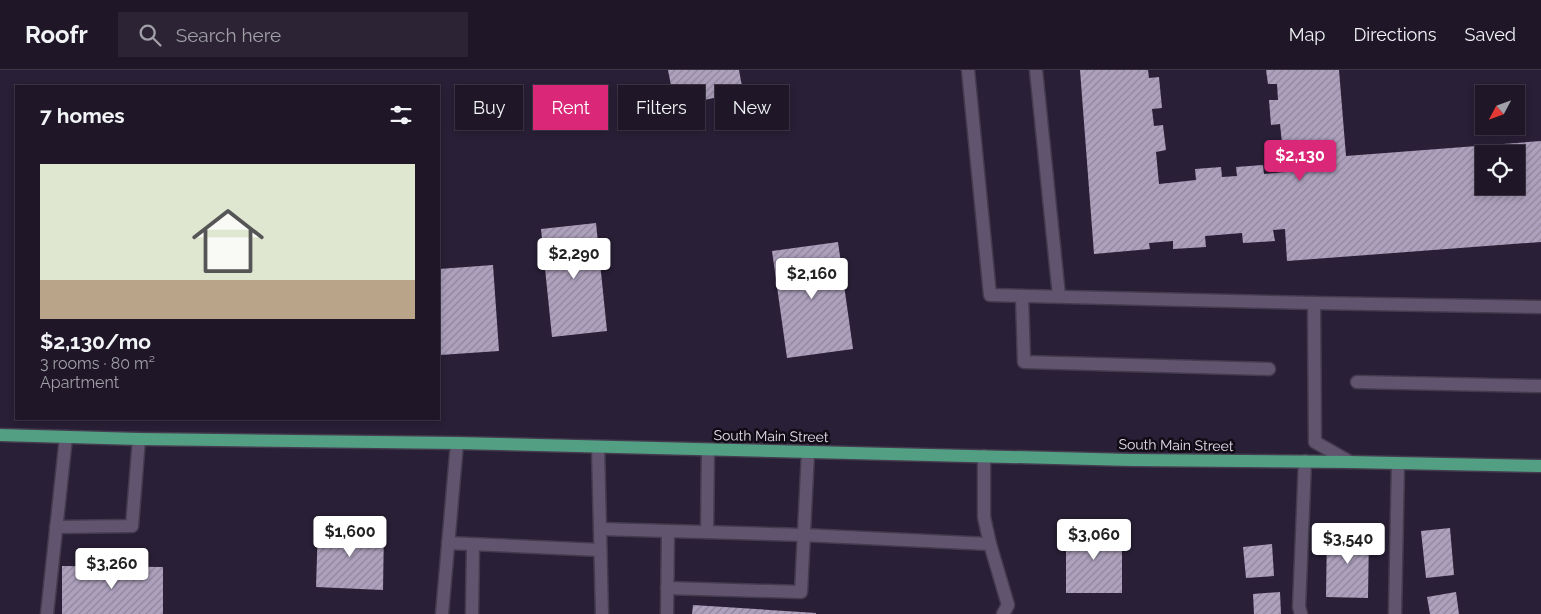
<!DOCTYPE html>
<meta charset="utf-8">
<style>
body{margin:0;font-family:Raleway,sans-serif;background:#2c2434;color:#f1f3f6;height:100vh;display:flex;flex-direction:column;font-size:19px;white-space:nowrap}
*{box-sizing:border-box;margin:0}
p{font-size:16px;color:#a19fa8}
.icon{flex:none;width:28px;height:28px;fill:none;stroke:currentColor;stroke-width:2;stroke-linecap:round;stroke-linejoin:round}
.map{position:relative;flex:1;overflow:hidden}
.drawer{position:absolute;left:15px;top:15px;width:425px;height:335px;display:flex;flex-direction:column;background:#1f1728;border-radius:0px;box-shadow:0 2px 8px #0003,0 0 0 1px #3c3645}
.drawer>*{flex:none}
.hud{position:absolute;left:455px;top:15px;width:475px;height:45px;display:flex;gap:10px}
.needle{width:32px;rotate:229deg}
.controls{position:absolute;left:1475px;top:15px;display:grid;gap:10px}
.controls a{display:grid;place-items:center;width:50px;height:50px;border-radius:0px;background:#1f1728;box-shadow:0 2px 8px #0003,0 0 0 1px #3c3645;font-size:25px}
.price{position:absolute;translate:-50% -42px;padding:0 11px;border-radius:5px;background:#fff;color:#222;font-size:16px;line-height:32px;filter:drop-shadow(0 1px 2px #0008)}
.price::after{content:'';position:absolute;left:50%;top:30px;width:15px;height:11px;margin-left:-8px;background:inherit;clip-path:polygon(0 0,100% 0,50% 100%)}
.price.active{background:#db2777;color:#fff}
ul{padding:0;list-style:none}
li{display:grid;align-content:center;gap:10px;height:265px;padding:0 25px}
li+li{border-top:1px solid #3c3645}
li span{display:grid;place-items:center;height:155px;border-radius:0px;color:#555}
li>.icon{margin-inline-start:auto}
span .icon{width:90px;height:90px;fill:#fffc;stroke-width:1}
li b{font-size:21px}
h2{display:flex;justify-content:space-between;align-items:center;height:60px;padding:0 25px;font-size:21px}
.tag{padding:0 18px;border-radius:0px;background:#1f1728;box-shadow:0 2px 8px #0003,0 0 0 1px #3c3645;font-size:18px;line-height:45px}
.tag.active{background:#db2777;color:#fff}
header{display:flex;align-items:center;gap:30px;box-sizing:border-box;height:70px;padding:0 25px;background:#1f1728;border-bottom:1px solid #3c3645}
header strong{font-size:24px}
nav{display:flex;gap:28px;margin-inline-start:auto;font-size:18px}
.search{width:350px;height:45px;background:#2c2434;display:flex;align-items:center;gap:12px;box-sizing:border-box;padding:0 18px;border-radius:0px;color:#a19fa8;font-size:19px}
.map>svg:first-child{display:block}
.building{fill:url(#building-hatch);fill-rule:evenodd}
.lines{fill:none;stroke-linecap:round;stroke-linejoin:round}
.minor-casing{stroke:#443b4e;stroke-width:15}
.major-casing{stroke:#443b4e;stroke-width:15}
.minor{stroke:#60546e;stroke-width:12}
.major{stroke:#529f84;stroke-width:12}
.labels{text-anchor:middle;stroke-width:5;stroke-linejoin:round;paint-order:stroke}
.street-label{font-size:14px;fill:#e4deed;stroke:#100b15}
</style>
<header>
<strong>Roofr</strong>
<div class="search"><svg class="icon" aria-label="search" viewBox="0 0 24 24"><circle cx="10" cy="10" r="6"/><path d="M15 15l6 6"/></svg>Search here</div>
<nav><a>Map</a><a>Directions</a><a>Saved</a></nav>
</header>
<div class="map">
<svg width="1541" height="544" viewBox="0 0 1541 544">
<defs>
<pattern id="building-hatch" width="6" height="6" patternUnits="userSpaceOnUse" patternTransform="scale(1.25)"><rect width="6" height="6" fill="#aea1be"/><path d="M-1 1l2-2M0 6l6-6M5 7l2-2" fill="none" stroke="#8e859a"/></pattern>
</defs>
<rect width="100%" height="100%" fill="#291f36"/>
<g class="building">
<path d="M668,0H739L743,22L675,36Z"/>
<path d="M1080,0H1148L1149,8L1159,7L1162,38L1152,39L1154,56L1163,55L1166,80L1156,82L1159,114L1196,110L1195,99L1221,97L1222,107L1237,106L1236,97L1263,95L1264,104L1285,102L1280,54L1271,55L1269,30H1278L1277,14H1268L1266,0H1339L1346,86L1541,71V172L1287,191L1285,159L1273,160L1275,171L1243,173L1242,163L1205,166L1206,177L1173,179V171L1149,173L1150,179L1094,184ZM1484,84H1516V116H1484Z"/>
<path d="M596,153L607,261L552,267L541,159Z"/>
<path d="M838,172L853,279L787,288L772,181Z"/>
<path d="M493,195L499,281L440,285L439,262V199Z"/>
<path d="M318,456L384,458L383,520L316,517Z"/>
<path d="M1450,458L1454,505L1426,508L1421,461Z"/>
<rect x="1066" y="459" width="56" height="64"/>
<path d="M1327,462L1369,463L1368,528L1326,527Z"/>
<path d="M1272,474L1274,506L1246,508L1243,477Z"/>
<path d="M62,496L163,497V544H62Z"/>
<path d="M1280,522L1281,544H1254L1253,524Z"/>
<path d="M1456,522L1459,544H1430L1427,527Z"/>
<path d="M693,535L816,543V544H692Z"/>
</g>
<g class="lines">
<g class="minor-casing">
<g id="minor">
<path d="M968,0L990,225L1314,233L1315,372L1350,392"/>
<path d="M1036,0L1059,226"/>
<path d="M1022,226L1024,292L1269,299"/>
<path d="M1314,233L1541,237"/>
<path d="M1357,312L1541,316"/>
<path d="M598,377L602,544"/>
<path d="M984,386V447L990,474L1008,535L1003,544"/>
<path d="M56,457L132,456L139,369"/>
<path d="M600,459L803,465L990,474"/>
<path d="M707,462L708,380"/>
<path d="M448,473L600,480"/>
<path d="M667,518L801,522L808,382"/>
<path d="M47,544L66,367"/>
<path d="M442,544L457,373"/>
<path d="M472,544L473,475"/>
<path d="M667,544L668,461"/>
<path d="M1301,544L1299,537L1305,391"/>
<path d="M1395,544L1398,393"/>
</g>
</g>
<g class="major-casing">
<path id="major" d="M0,365L139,369L457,373L1131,390L1350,392L1541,396"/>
</g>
<use href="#minor" class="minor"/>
<use href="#major" class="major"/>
</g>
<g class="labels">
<g class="street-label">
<text transform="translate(771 366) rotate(1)" y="5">South Main Street</text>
<text transform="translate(1176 375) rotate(1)" y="5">South Main Street</text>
</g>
</g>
</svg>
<div class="controls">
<a><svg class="needle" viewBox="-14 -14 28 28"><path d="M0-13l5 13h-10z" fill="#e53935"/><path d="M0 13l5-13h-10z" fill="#a19fa8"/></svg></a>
<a><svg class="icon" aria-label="locate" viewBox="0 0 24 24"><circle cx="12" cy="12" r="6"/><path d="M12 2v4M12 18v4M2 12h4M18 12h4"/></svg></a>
</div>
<b class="price active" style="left:1300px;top:112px">$2,130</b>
<b class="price" style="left:574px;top:210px">$2,290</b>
<b class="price" style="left:812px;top:230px">$2,160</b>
<b class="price" style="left:350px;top:488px">$1,600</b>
<b class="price" style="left:1094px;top:491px">$3,060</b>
<b class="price" style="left:1348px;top:495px">$3,540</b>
<b class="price" style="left:112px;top:520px">$3,260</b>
<div class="hud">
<a class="tag">Buy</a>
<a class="tag active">Rent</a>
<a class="tag">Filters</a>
<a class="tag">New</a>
</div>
<section class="drawer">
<h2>7 homes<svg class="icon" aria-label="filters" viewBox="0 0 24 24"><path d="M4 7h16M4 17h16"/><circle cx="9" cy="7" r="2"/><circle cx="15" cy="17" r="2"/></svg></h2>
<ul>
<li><span style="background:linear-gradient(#dfe7d0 75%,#b9a48a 0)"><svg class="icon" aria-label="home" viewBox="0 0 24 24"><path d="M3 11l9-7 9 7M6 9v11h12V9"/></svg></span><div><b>$2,130/mo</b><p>3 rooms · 80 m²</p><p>Apartment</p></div></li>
</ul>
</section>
</div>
